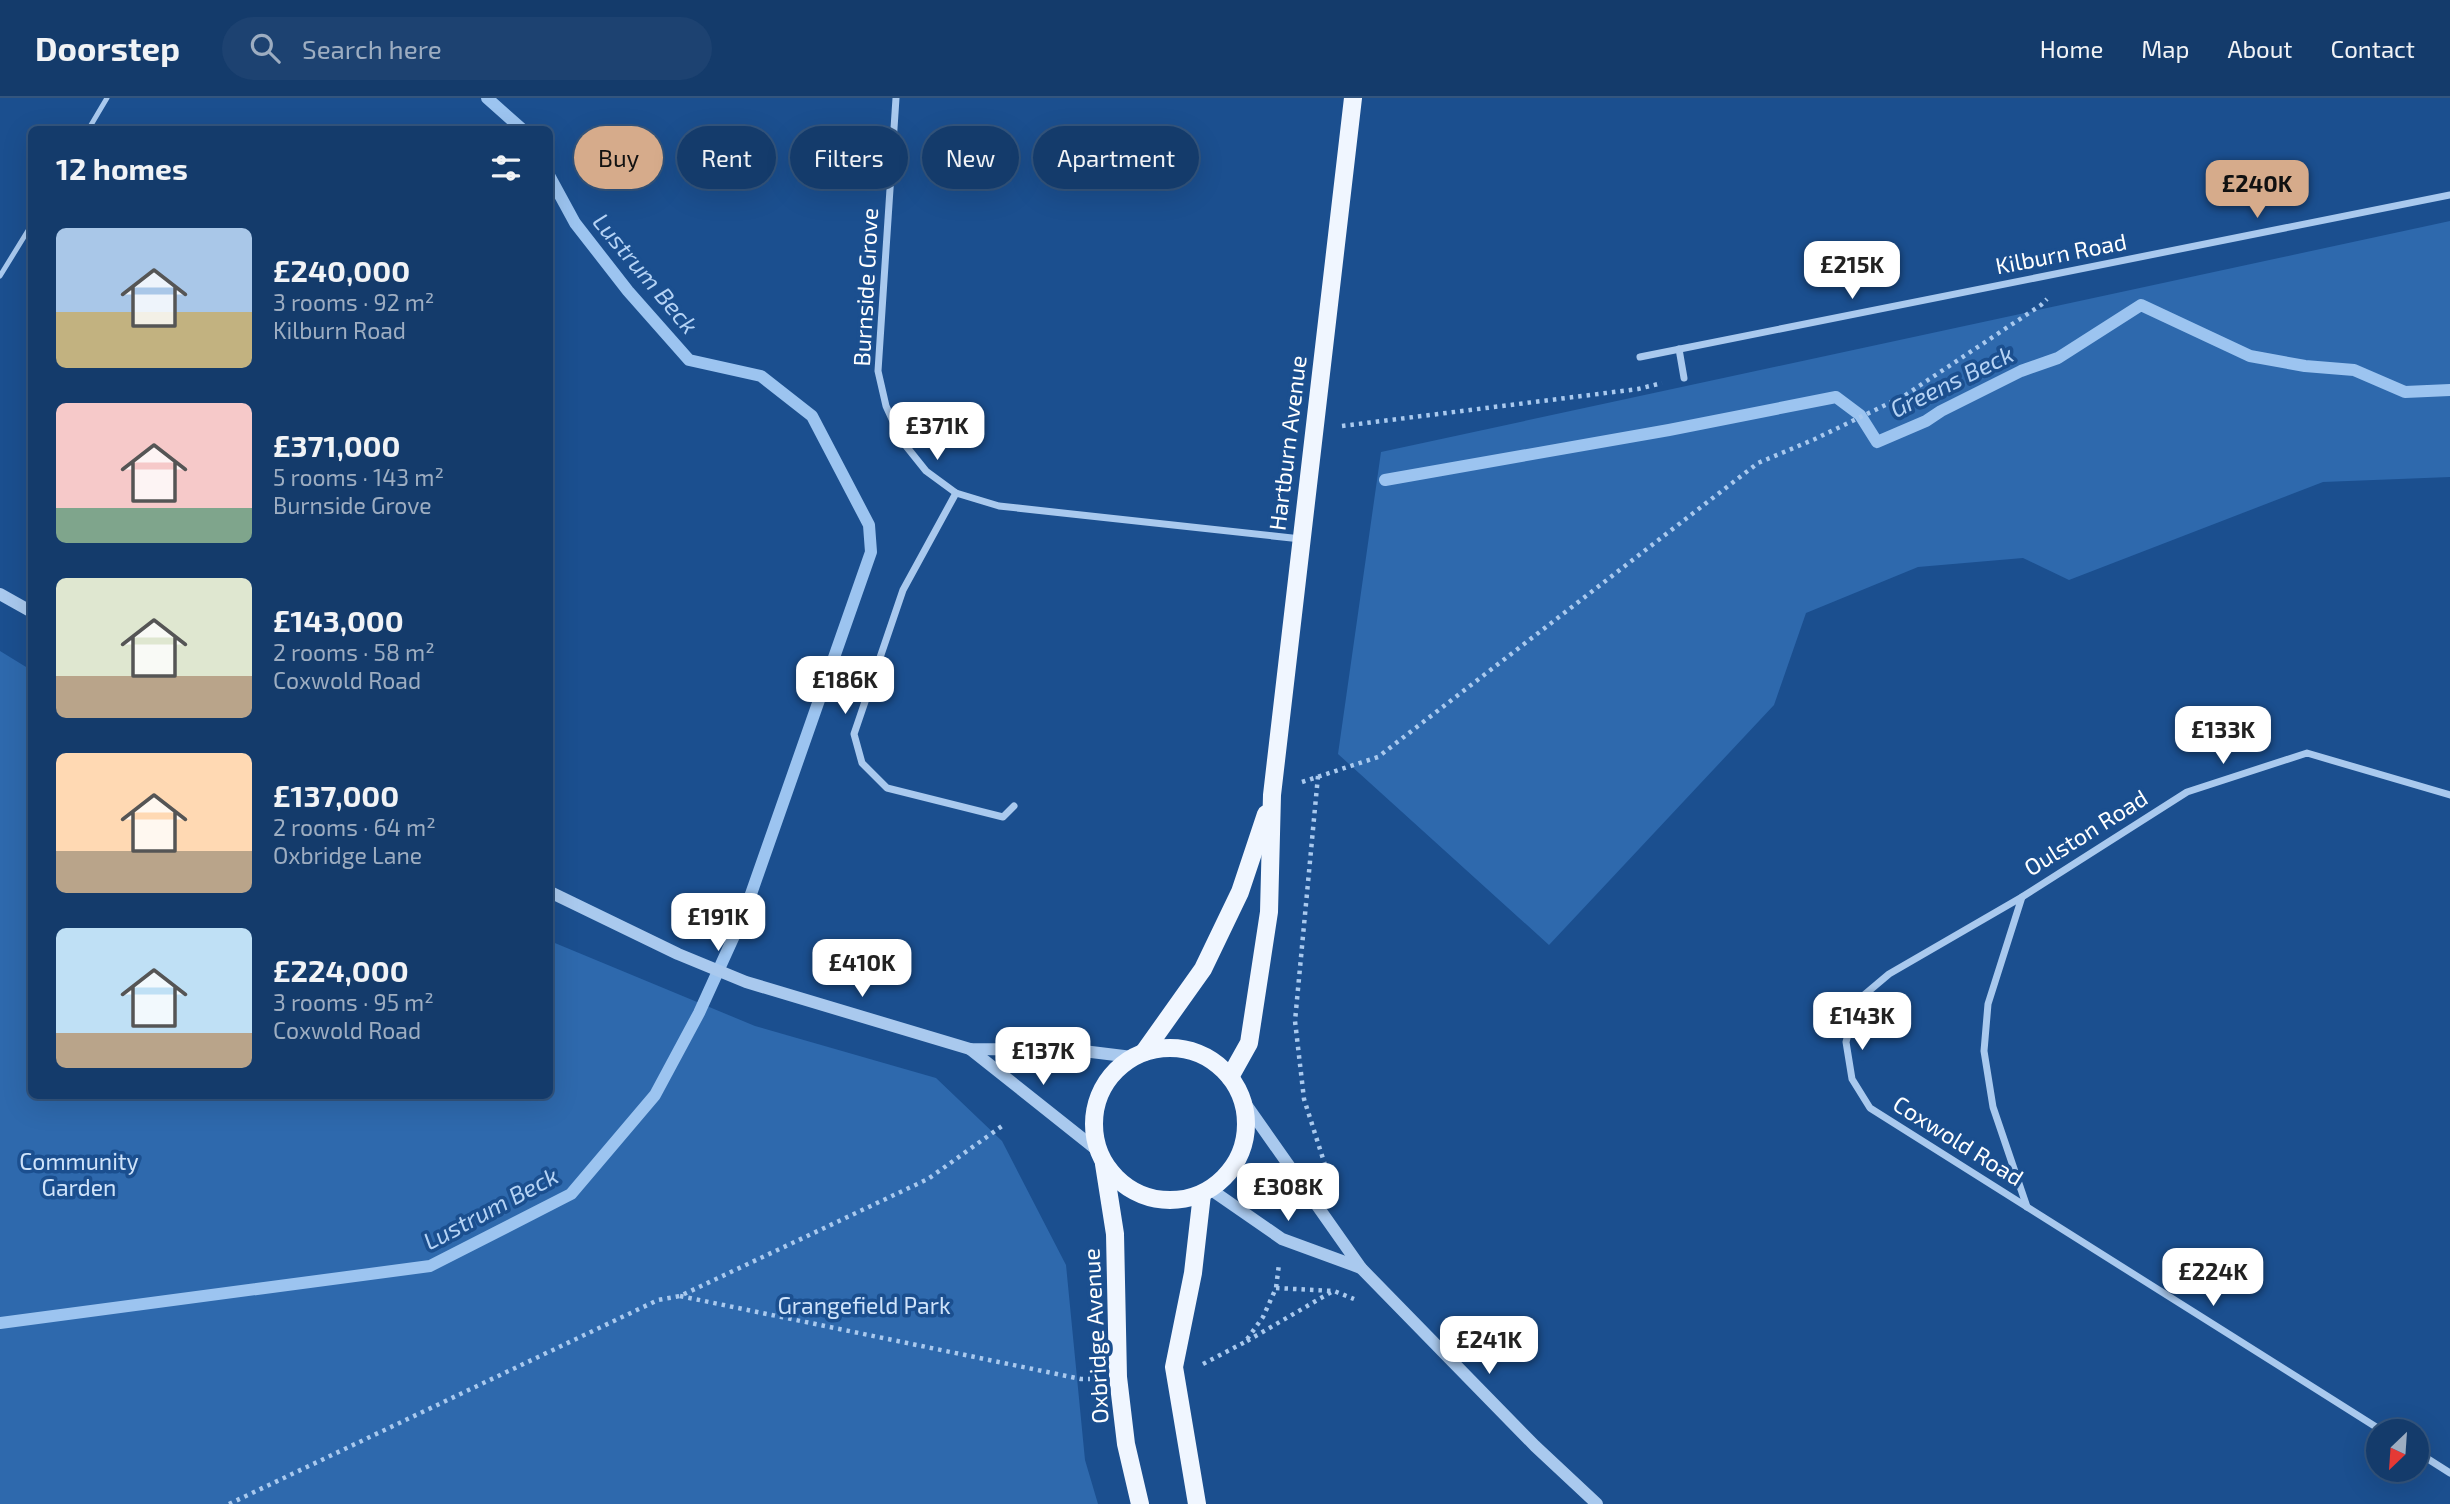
<!DOCTYPE html>
<meta charset="utf-8">
<style>
body{margin:0;font-family:"Exo 2",sans-serif;background:#1d4271;color:#f1f3f6;height:100vh;display:flex;flex-direction:column;font-size:26px;white-space:nowrap}
*{box-sizing:border-box;margin:0}
p{font-size:23px;color:#9dadc1}
.icon{flex:none;width:38px;height:38px;fill:none;stroke:currentColor;stroke-width:2;stroke-linecap:round;stroke-linejoin:round}
.map{position:relative;flex:1;overflow:hidden}
.panel{position:absolute;left:28px;top:28px;width:525px;height:973px;display:flex;flex-direction:column;background:#143b6b;border-radius:10px;box-shadow:0 7px 28px #0002,0 0 0 2px #33557e}
.panel>*{flex:none}
.banner{position:absolute;left:574px;top:28px;width:665px;height:63px;display:flex;gap:14px}
.needle{width:46px;rotate:205deg}
.buttons{position:absolute;left:2366px;top:1321px;display:grid;gap:14px}
.buttons a{display:grid;place-items:center;width:63px;height:63px;border-radius:50%;background:#143b6b;box-shadow:0 7px 28px #0002,0 0 0 2px #33557e;font-size:35px}
.price{position:absolute;translate:-50% -60px;padding:0 16px;border-radius:14px;background:#fff;color:#222;font-size:23px;line-height:46px;filter:drop-shadow(0 2px 4px #0008)}
.price::after{content:'';position:absolute;left:50%;top:42px;width:21px;height:16px;margin-left:-10px;background:inherit;clip-path:polygon(0 0,100% 0,50% 100%)}
.price.on{background:#d6ab8b;color:#111}
ul{padding:0;list-style:none}
li{display:flex;align-items:center;gap:21px;height:175px;padding:0 28px}
li span{display:grid;place-items:center;flex:none;width:196px;height:140px;border-radius:10px;color:#555}
li>.icon{margin-inline-start:auto}
span .icon{width:84px;height:84px;fill:#fffc;stroke-width:1}
li b{font-size:30px}
h2{display:flex;justify-content:space-between;align-items:center;height:84px;padding:0 28px;font-size:30px}
.pill{padding:0 24px;border-radius:32px;background:#143b6b;box-shadow:0 7px 28px #0002,0 0 0 2px #33557e;font-size:24px;line-height:63px}
.pill.on{background:#d6ab8b;color:#111}
header{display:flex;align-items:center;gap:42px;box-sizing:border-box;height:98px;padding:0 35px;background:#143b6b;border-bottom:2px solid #33557e}
header strong{font-size:33px}
nav{display:flex;gap:38px;margin-inline-start:auto;font-size:24px}
.search{width:490px;height:63px;background:#1d4271;display:flex;align-items:center;gap:18px;box-sizing:border-box;padding:0 24px;border-radius:38px;color:#9dadc1;font-size:26px}
.map>svg:first-child{display:block}
.green{fill:#2e69ad}
.lines{fill:none;stroke-linecap:round;stroke-linejoin:round}
.stream{stroke:#9cc4f0;stroke-width:12}
.path{stroke:#a9c9ee;stroke-width:4.5;stroke-dasharray:3.5 5;stroke-linecap:butt}
.service{stroke:#a9c9ee;stroke-width:5}
.minor{stroke:#a9c9ee;stroke-width:7}
.tertiary{stroke:#a9c9ee;stroke-width:12}
.primary{stroke:#f0f6ff;stroke-width:18}
.labels{text-anchor:middle;stroke-width:7;stroke-linejoin:round;paint-order:stroke}
.street-label{font-size:23px;fill:#fff;stroke:#1b4f8f}
.park-label{font-size:23px;fill:#cfe3fa;stroke:#1b4f8f}
.water-label{font-size:24px;font-style:italic;fill:#b5d3f5;stroke:#1b4f8f}
</style>
<header>
<strong>Doorstep</strong>
<div class="search"><svg class="icon" aria-label="search" viewBox="0 0 24 24"><circle cx="10" cy="10" r="6"/><path d="M15 15l6 6"/></svg>Search here</div>
<nav><a>Home</a><a>Map</a><a>About</a><a>Contact</a></nav>
</header>
<div class="map">
<svg width="2450" height="1406" viewBox="0 0 2450 1406">
<rect width="100%" height="100%" fill="#1b4f8f"/>
<g class="green">
<path d="M2450,123V379L2323,384L2069,482L2023,460L1918,469L1806,515L1774,607L1549,847L1338,656L1381,354Z"/>
<path d="M0,553L31,572L32,998H550V843L755,928L936,980L1002,1043L1066,1167L1085,1362L1098,1406H0Z"/>
</g>
<g class="lines">
<g class="stream">
<path d="M487,0L523,32"/>
<path d="M1385,382L1669,332L1836,299L1860,317L1877,344L1926,323L1941,313L2021,273L2058,260L2141,207L2250,258L2305,268L2354,272L2405,294L2450,292"/>
<path d="M0,1225L430,1168L571,1096L655,997L699,915L744,816L871,454L869,427L812,318L761,278L689,262L628,193L575,125L550,79"/>
</g>
<g class="path">
<path d="M1342,328L1638,291L1662,285"/>
<path d="M1318,678L1295,923L1304,1001L1325,1067L1320,1069"/>
<path d="M1302,684L1378,659L1758,365L1815,341L1904,298L2041,207L2047,201"/>
<path d="M1276,1190L1334,1193L1354,1201"/>
<path d="M680,1198L1081,1281H1090"/>
<path d="M1247,1243L1333,1193"/>
<path d="M1203,1266L1245,1244L1263,1219L1276,1190L1279,1166"/>
<path d="M229,1406L658,1202L680,1198L928,1081L1002,1028"/>
</g>
<g class="service">
<path d="M88,32L107,0"/>
<path d="M0,178L32,126"/>
</g>
<g class="minor">
<path d="M896,0L878,273L886,308L902,343L926,373L956,395L999,408L1301,441"/>
<path d="M1679,251L1684,280"/>
<path d="M1640,259L2450,97"/>
<path d="M956,395L903,492L854,636L862,665L887,690L1003,719L1014,708"/>
<path d="M2022,799L1988,906L1984,953L1993,1009L2027,1109"/>
<path d="M2384,1334L1870,1010L1852,981L1846,944L1857,903L1889,876L2022,799L2187,694L2307,655L2450,697"/>
<path d="M2417,1354L2450,1375"/>
</g>
<g class="tertiary">
<path d="M0,496L32,514"/>
<path d="M550,794L678,856L746,884L970,951L1075,952L1132,959"/>
<path d="M970,951L1097,1052"/>
<path d="M1240,998L1361,1170L1535,1348L1597,1406"/>
<path d="M1210,1091L1282,1141L1361,1170"/>
</g>
<g class="primary">
<circle cx="1170" cy="1026" r="76"/>
<path d="M1144,954L1203,871L1240,794L1266,716"/>
<path d="M1230,979L1249,945L1269,814L1272,697L1353,0"/>
<path d="M1104,1066L1115,1136L1118,1279L1126,1346L1140,1406"/>
<path d="M1197,1406L1174,1269L1193,1175L1202,1096"/>
</g>
</g>
<g class="labels">
<g class="street-label">
<text transform="translate(2061 156) rotate(-11)" y="8">Kilburn Road</text>
<text transform="translate(866 189) rotate(-87)" y="8">Burnside Grove</text>
<text transform="translate(1288 345) rotate(-83)" y="8">Hartburn Avenue</text>
<text transform="translate(2086 735) rotate(-32)" y="8">Oulston Road</text>
<text transform="translate(1958 1043) rotate(32)" y="8">Coxwold Road</text>
<text transform="translate(1096 1238) rotate(-93)" y="8">Oxbridge Avenue</text>
</g>
<g class="park-label">
<text x="79" y="1072">Community<tspan x="79" dy="26">Garden</tspan></text>
<text x="864" y="1216">Grangefield Park</text>
</g>
<g class="water-label">
<text transform="translate(645 176) rotate(50)" y="8">Lustrum Beck</text>
<text transform="translate(1952 284) rotate(-26)" y="8">Greens Beck</text>
<text transform="translate(491 1111) rotate(-28)" y="8">Lustrum Beck</text>
</g>
</g>
</svg>
<div class="buttons">
<a><svg class="needle" viewBox="-14 -14 28 28"><path d="M0-13l5 13h-10z" fill="#e53935"/><path d="M0 13l5-13h-10z" fill="#9dadc1"/></svg></a>
</div>
<b class="price on" style="left:2257px;top:122px">£240K</b>
<b class="price" style="left:1852px;top:203px">£215K</b>
<b class="price" style="left:937px;top:364px">£371K</b>
<b class="price" style="left:845px;top:618px">£186K</b>
<b class="price" style="left:2223px;top:668px">£133K</b>
<b class="price" style="left:718px;top:855px">£191K</b>
<b class="price" style="left:862px;top:901px">£410K</b>
<b class="price" style="left:1862px;top:954px">£143K</b>
<b class="price" style="left:1043px;top:989px">£137K</b>
<b class="price" style="left:1288px;top:1125px">£308K</b>
<b class="price" style="left:2213px;top:1210px">£224K</b>
<b class="price" style="left:1489px;top:1278px">£241K</b>
<div class="banner">
<a class="pill on">Buy</a>
<a class="pill">Rent</a>
<a class="pill">Filters</a>
<a class="pill">New</a>
<a class="pill">Apartment</a>
</div>
<section class="panel">
<h2>12 homes<svg class="icon" aria-label="filters" viewBox="0 0 24 24"><path d="M4 7h16M4 17h16"/><circle cx="9" cy="7" r="2"/><circle cx="15" cy="17" r="2"/></svg></h2>
<ul>
<li><span style="background:linear-gradient(#a9c7e8 60%,#c2b280 0)"><svg class="icon" aria-label="home" viewBox="0 0 24 24"><path d="M3 11l9-7 9 7M6 9v11h12V9"/></svg></span><div><b>£240,000</b><p>3 rooms · 92 m²</p><p>Kilburn Road</p></div></li>
<li><span style="background:linear-gradient(#f6c9c9 75%,#7fa58c 0)"><svg class="icon" aria-label="home" viewBox="0 0 24 24"><path d="M3 11l9-7 9 7M6 9v11h12V9"/></svg></span><div><b>£371,000</b><p>5 rooms · 143 m²</p><p>Burnside Grove</p></div></li>
<li><span style="background:linear-gradient(#dfe7d0 70%,#b9a48a 0)"><svg class="icon" aria-label="home" viewBox="0 0 24 24"><path d="M3 11l9-7 9 7M6 9v11h12V9"/></svg></span><div><b>£143,000</b><p>2 rooms · 58 m²</p><p>Coxwold Road</p></div></li>
<li><span style="background:linear-gradient(#ffd9b3 70%,#b9a48a 0)"><svg class="icon" aria-label="home" viewBox="0 0 24 24"><path d="M3 11l9-7 9 7M6 9v11h12V9"/></svg></span><div><b>£137,000</b><p>2 rooms · 64 m²</p><p>Oxbridge Lane</p></div></li>
<li><span style="background:linear-gradient(#bfe0f5 75%,#b9a48a 0)"><svg class="icon" aria-label="home" viewBox="0 0 24 24"><path d="M3 11l9-7 9 7M6 9v11h12V9"/></svg></span><div><b>£224,000</b><p>3 rooms · 95 m²</p><p>Coxwold Road</p></div></li>
</ul>
</section>
</div>
